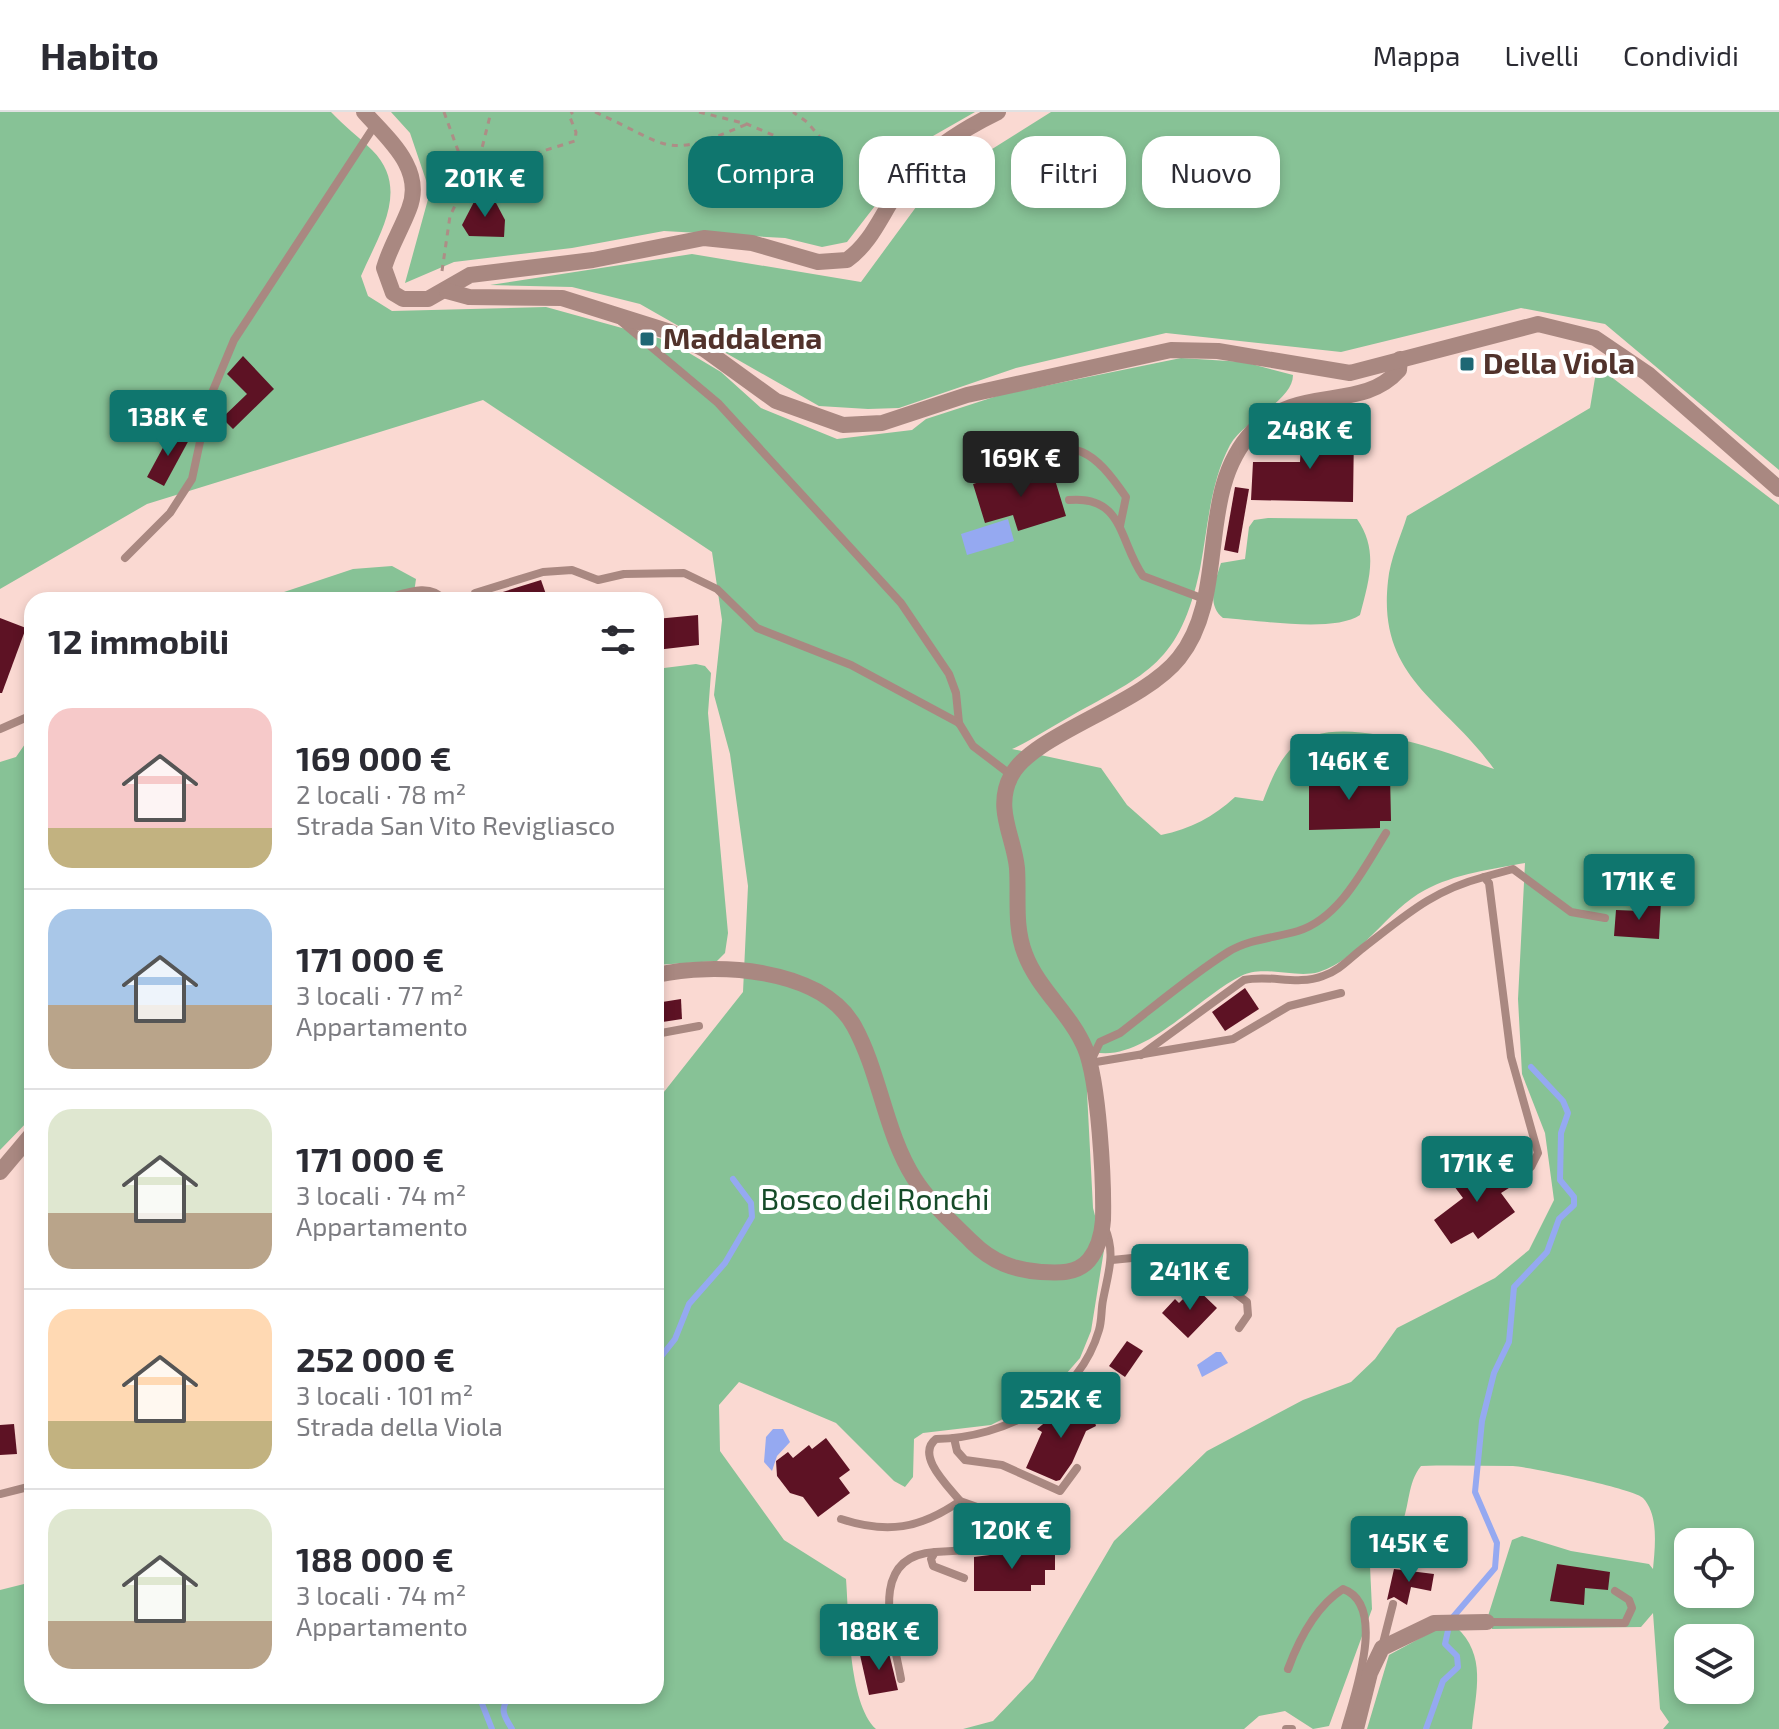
<!DOCTYPE html>
<html lang="it">
<meta charset="utf-8">
<style>
body{margin:0;font-family:"Exo 2",sans-serif;background:#f7f7f7;color:#2b2b33;height:100vh;display:flex;flex-direction:column;font-size:30px;white-space:nowrap}
*{box-sizing:border-box;margin:0}
p{font-size:26px;color:#7c7c81}
.icon{flex:none;width:44px;height:44px;fill:none;stroke:currentColor;stroke-width:2;stroke-linecap:round;stroke-linejoin:round}
.map{position:relative;flex:1;overflow:hidden}
.drawer{position:absolute;left:24px;top:480px;width:640px;height:1112px;display:flex;flex-direction:column;background:#fff;border-radius:24px;box-shadow:0 4px 12px #0003}
.drawer>*{flex:none}
.top-card{position:absolute;left:688px;top:24px;width:760px;height:72px;display:flex;gap:16px}
.fabs{position:absolute;left:1674px;top:1416px;display:grid;gap:16px}
.fabs a{display:grid;place-items:center;width:80px;height:80px;border-radius:16px;background:#fff;box-shadow:0 4px 12px #0003;font-size:40px}
.price{position:absolute;translate:-50% -68px;padding:0 18px;border-radius:8px;background:#0f766e;color:#fff;font-size:26px;line-height:52px;filter:drop-shadow(0 2px 4px #0008)}
.price::after{content:'';position:absolute;left:50%;top:48px;width:24px;height:18px;margin-left:-12px;background:inherit;clip-path:polygon(0 0,100% 0,50% 100%)}
.price.selected{background:#222;color:#fff}
ul{padding:0;list-style:none}
li{display:flex;align-items:center;gap:24px;height:200px;padding:0 24px}
li+li{border-top:2px solid #e1e1e2}
li span{display:grid;place-items:center;flex:none;width:224px;height:160px;border-radius:24px;color:#555}
li>.icon{margin-inline-start:auto}
span .icon{width:96px;height:96px;fill:#fffc;stroke-width:1}
li b{font-size:34px}
h2{display:flex;justify-content:space-between;align-items:center;height:96px;padding:0 24px;font-size:34px}
.pill{padding:0 28px;border-radius:24px;background:#fff;box-shadow:0 4px 12px #0003;font-size:28px;line-height:72px}
.pill.selected{background:#0f766e;color:#fff}
header{display:flex;align-items:center;gap:48px;box-sizing:border-box;height:112px;padding:0 40px;background:#fff;border-bottom:2px solid #e1e1e2}
header strong{font-size:38px}
nav{display:flex;gap:44px;margin-inline-start:auto;font-size:28px}
.map>svg:first-child{display:block}
.green{fill:#87c296;fill-rule:evenodd}
.water{fill:#95a9f1}
.lines{fill:none;stroke-linecap:round;stroke-linejoin:round}
.stream{stroke:#95a9f1;stroke-width:6}
.building{fill:#5d1224}
.path{stroke:#ad8d86;stroke-width:3;stroke-dasharray:6 6;stroke-linecap:butt}
.service{stroke:#a98881;stroke-width:8}
.minor{stroke:#a98881;stroke-width:16}
.tertiary{stroke:#a98881;stroke-width:16}
.poi-dot{fill:#1e6774;stroke:#fff;stroke-width:3}
.labels{text-anchor:middle;stroke-width:8;stroke-linejoin:round;paint-order:stroke}
.poi-label{font-size:30px;font-weight:bold;fill:#51322b;stroke:#fff;text-anchor:start}
.park-label{font-size:30px;fill:#154b28;stroke:#fff}
</style>
<header>
<strong>Habito</strong>
<nav><a>Mappa</a><a>Livelli</a><a>Condividi</a></nav>
</header>
<div class="map">
<svg width="1779" height="1617" viewBox="0 0 1779 1617">
<rect width="100%" height="100%" fill="#fad9d2"/>
<g class="green">
<path d="M0,0H331C344,14 359,25 372,38C411,77 379,122 361,164L368,184L392,199L546,195L669,229L721,260L761,296L837,327L912,318L926,307L1000,283L1181,246L1244,250L1293,263C1293,289 1244,308 1230,333C1210,371 1208,415 1200,457C1180,551 1148,561 1071,604C1051,615 1032,628 1012,637L1101,656L1127,693L1161,723C1191,717 1213,705 1235,685L1263,689C1270,671 1278,649 1293,635C1335,596 1447,641 1494,657C1445,588 1377,567 1388,469C1390,447 1401,424 1407,404L1590,296L1597,254L1779,393V1617H1663L1669,1610L1660,1597L1653,1501L1641,1515L1492,1517L1488,1504L1512,1428L1522,1424L1571,1439L1649,1452L1653,1457C1655,1435 1659,1403 1643,1386C1635,1377 1529,1355 1513,1354C1482,1354 1451,1353 1421,1354C1407,1371 1410,1394 1401,1414C1394,1430 1383,1441 1370,1454L1372,1497L1329,1614L1313,1617L1285,1599L1259,1604L1244,1617H963L993,1609L1033,1567L1114,1429L1207,1339L1303,1288L1351,1270L1375,1247L1397,1216L1495,1166L1529,1138L1554,1088L1545,1021L1522,962L1518,887L1525,751C1493,757 1454,762 1425,778C1387,798 1362,846 1319,860C1295,867 1263,852 1241,864C1198,885 1143,951 1094,940L1088,948L1087,980L1093,1096L1104,1138L1091,1219L1080,1246L1059,1270L1029,1294L991,1313L923,1321L914,1327L913,1365L905,1375L894,1369L836,1311L739,1270L719,1293L720,1339L784,1428L846,1467C849,1505 848,1591 876,1617H0V1478L32,1470V1584H656V990L743,880L748,774L730,642L714,583L722,508L712,440L483,288L147,392L0,477ZM1688,1430H1740V1482H1688ZM1688,1526H1740V1578H1688Z"/>
<path d="M391,0H975L926,28L847,130L822,135L785,126L664,119L572,136L454,150L405,171L430,80L410,21Z"/>
<path d="M1051,0H1779V358L1605,212L1521,196L1341,240L1166,221L1016,256L899,296L868,297L819,294L640,192L572,175L490,173L692,142L861,170L930,76Z"/>
<path d="M1268,406L1357,407C1379,439 1369,468 1360,503C1334,521 1257,508 1223,506C1206,493 1215,470 1221,451L1245,447L1249,415L1254,408Z"/>
<path d="M392,454L416,467L413,488H260L353,457Z"/>
<path d="M696,552L705,554L711,561L708,601L728,821L725,841L717,849L656,853V557Z"/>
<path d="M32,622V1005L0,1038V650L16,645Z"/>
<path d="M1456,1515C1487,1543 1476,1579 1472,1617H1367L1389,1543L1437,1517Z"/>
</g>
<g class="water">
<path d="M1008,407L1014,429L967,443L961,422Z"/>
<path d="M1216,1240H1221L1228,1251L1202,1265L1197,1253Z"/>
<path d="M773,1317H783L790,1330L777,1344L772,1359L764,1350L766,1325Z"/>
</g>
<g class="lines">
<g class="stream">
<path d="M656,1251L675,1227L689,1192L725,1151L752,1105L751,1091L733,1067"/>
<path d="M1453,1505L1495,1456L1497,1431L1475,1380L1482,1309L1494,1261L1509,1230L1514,1175L1547,1140L1559,1107L1574,1093V1085L1560,1068L1561,1021L1568,1001L1563,989L1531,955"/>
<path d="M479,1584L492,1617"/>
<path d="M510,1584C499,1597 504,1604 512,1617"/>
<path d="M1426,1617L1443,1569L1458,1555L1457,1544L1445,1532L1449,1514"/>
</g>
</g>
<g class="building">
<path d="M477,84L495,89L505,108L504,125L469,124L462,113Z"/>
<path d="M243,244L274,277L233,317L222,306L247,282L227,262Z"/>
<path d="M1302,316L1354,318L1353,390L1251,388L1253,350H1300Z"/>
<path d="M173,317L190,326L164,374L147,365Z"/>
<path d="M1018,358L1020,368L1052,358L1066,404L1018,419L1013,403L985,411L973,372Z"/>
<path d="M1235,375L1249,377L1238,441L1224,438Z"/>
<path d="M541,468L548,488H483L490,484Z"/>
<path d="M698,503L699,533L656,538V507Z"/>
<path d="M0,506L26,516L2,581H0Z"/>
<path d="M1390,663L1391,709H1380V716L1309,718V665Z"/>
<path d="M1641,789L1661,790L1659,827L1614,824L1616,798L1641,799Z"/>
<path d="M1245,876L1259,897L1225,919L1212,900Z"/>
<path d="M681,887L682,907L656,911V891Z"/>
<path d="M1491,1046L1512,1074L1501,1081L1515,1100L1478,1127L1473,1120L1451,1132L1434,1108L1463,1086L1454,1074Z"/>
<path d="M1195,1175L1217,1196L1188,1226L1162,1201L1175,1187L1179,1191Z"/>
<path d="M1127,1229L1143,1239L1125,1265L1109,1254Z"/>
<path d="M1086,1287L1097,1305L1094,1307L1096,1314L1086,1319L1072,1351L1060,1368L1056,1369L1026,1356L1042,1320L1037,1317L1059,1299Z"/>
<path d="M14,1312L17,1342L0,1343V1313Z"/>
<path d="M826,1326L850,1358L839,1366L850,1381L818,1405L803,1385L790,1381L777,1364L776,1349L788,1340L793,1346L809,1333L812,1337Z"/>
<path d="M995,1439L1055,1441V1458H1045V1473H1031V1479H974V1445L990,1443Z"/>
<path d="M1557,1452L1610,1460L1608,1478L1585,1476L1584,1493L1550,1489Z"/>
<path d="M1394,1457L1434,1462L1431,1479L1411,1475L1407,1493L1394,1485L1387,1488Z"/>
<path d="M888,1537L898,1578L869,1583L860,1543Z"/>
</g>
<g class="lines">
<g class="path">
<path d="M444,0L468,66"/>
<path d="M595,0C672,34 662,49 747,12"/>
<path d="M699,0L747,12L815,41L823,39L825,31L807,10L793,0"/>
<path d="M468,66L491,64L530,43L575,29L576,20L569,3L573,0"/>
<path d="M442,159L450,104L481,40L491,0"/>
</g>
<g class="service">
<path d="M618,207L718,291L901,491L949,562L956,581L959,611"/>
<path d="M1021,345C1077,325 1094,339 1126,385L1120,414"/>
<path d="M1069,388C1124,383 1119,430 1143,464L1204,487"/>
<path d="M125,446L170,401L192,367L209,288L234,228L375,13"/>
<path d="M475,481L543,460L572,458L598,468L624,462L684,461L717,477L757,516L851,553L959,611L973,634L1011,663"/>
<path d="M381,488C402,483 429,469 444,488"/>
<path d="M0,617L32,603"/>
<path d="M1484,765L1513,757L1571,800L1605,806"/>
<path d="M1341,881L1289,894L1233,927L1090,951L1100,930L1120,921C1155,894 1190,864 1228,840C1249,827 1274,826 1298,819C1340,806 1364,756 1386,721"/>
<path d="M656,922L699,914"/>
<path d="M1141,943L1244,868C1270,862 1297,874 1323,864C1339,859 1350,846 1363,836C1405,804 1431,779 1484,765L1489,771L1511,945L1538,1041L1531,1055L1515,1062"/>
<path d="M1112,1148L1182,1141L1247,1190L1248,1203L1239,1216"/>
<path d="M954,1326L957,1339L965,1348L1002,1353L1060,1379L1077,1356"/>
<path d="M0,1382L32,1374"/>
<path d="M960,1389L980,1396L997,1425L987,1437L935,1440L931,1447L933,1454L964,1466"/>
<path d="M841,1407C887,1422 920,1417 960,1389C948,1374 915,1343 936,1327C1005,1326 1079,1287 1099,1218C1102,1208 1101,1198 1103,1188C1108,1161 1116,1142 1105,1116"/>
<path d="M1487,1510L1625,1511L1632,1496L1629,1488L1615,1479"/>
<path d="M1382,1535L1393,1492"/>
<path d="M1288,1557C1299,1527 1315,1495 1343,1477C1388,1493 1354,1584 1345,1617"/>
<path d="M901,1567C893,1522 866,1444 935,1440"/>
<path d="M1286,1617H1292"/>
</g>
<g class="minor">
<path d="M656,863C714,850 821,855 854,914C880,961 885,1020 914,1066C929,1090 953,1111 972,1130C992,1150 1014,1158 1041,1160C1059,1161 1077,1162 1089,1148C1098,1137 1102,1121 1103,1108C1104,1069 1099,970 1085,936C1071,902 1038,877 1025,842C1014,814 1019,785 1017,756C1014,725 994,696 1011,664C1032,622 1142,593 1179,546C1230,482 1195,380 1253,319C1299,271 1361,301 1399,258L1400,247"/>
<path d="M0,1060L32,1022"/>
<path d="M1356,1617L1370,1561L1382,1536L1434,1511L1487,1510"/>
</g>
<g class="tertiary">
<path d="M364,0C388,27 425,57 409,97C401,118 390,135 384,156L393,181L403,187H428L470,163L593,148L704,126L752,131L818,150L847,148C872,130 881,103 898,79C925,41 957,20 998,0"/>
<path d="M447,179L469,185L562,186L670,220L704,237L776,289L843,313L882,311L967,283L1171,238L1218,239L1350,261L1538,212L1595,226L1648,262L1779,377"/>
</g>
</g>
<g class="poi-dot">
<rect x="639" y="219" width="16" height="16" rx="4"/>
<rect x="1459" y="244" width="16" height="16" rx="4"/>
</g>
<g class="labels">
<g class="poi-label">
<text x="663" y="237">Maddalena</text>
<text x="1483" y="262">Della Viola</text>
</g>
<g class="park-label">
<text x="875" y="1098">Bosco dei Ronchi</text>
</g>
</g>
</svg>
<div class="fabs">
<a><svg class="icon" aria-label="locate" viewBox="0 0 24 24"><circle cx="12" cy="12" r="6"/><path d="M12 2v4M12 18v4M2 12h4M18 12h4"/></svg></a>
<a><svg class="icon" aria-label="layers" viewBox="0 0 24 24"><path d="M12 4l9 5-9 5-9-5zM3 14l9 5 9-5"/></svg></a>
</div>
<b class="price" style="left:485px;top:107px">201K €</b>
<b class="price" style="left:168px;top:346px">138K €</b>
<b class="price" style="left:1310px;top:359px">248K €</b>
<b class="price selected" style="left:1021px;top:387px">169K €</b>
<b class="price" style="left:1349px;top:690px">146K €</b>
<b class="price" style="left:1639px;top:810px">171K €</b>
<b class="price" style="left:1477px;top:1092px">171K €</b>
<b class="price" style="left:1190px;top:1200px">241K €</b>
<b class="price" style="left:1061px;top:1328px">252K €</b>
<b class="price" style="left:1012px;top:1459px">120K €</b>
<b class="price" style="left:1409px;top:1472px">145K €</b>
<b class="price" style="left:879px;top:1560px">188K €</b>
<div class="top-card">
<a class="pill selected">Compra</a>
<a class="pill">Affitta</a>
<a class="pill">Filtri</a>
<a class="pill">Nuovo</a>
</div>
<section class="drawer">
<h2>12 immobili<svg class="icon" aria-label="filters" viewBox="0 0 24 24"><path d="M4 7h16M4 17h16"/><circle cx="9" cy="7" r="2"/><circle cx="15" cy="17" r="2"/></svg></h2>
<ul>
<li><span style="background:linear-gradient(#f6c9c9 75%,#c2b280 0)"><svg class="icon" aria-label="home" viewBox="0 0 24 24"><path d="M3 11l9-7 9 7M6 9v11h12V9"/></svg></span><div><b>169 000 €</b><p>2 locali · 78 m²</p><p>Strada San Vito Revigliasco</p></div></li>
<li><span style="background:linear-gradient(#a9c7e8 60%,#b9a48a 0)"><svg class="icon" aria-label="home" viewBox="0 0 24 24"><path d="M3 11l9-7 9 7M6 9v11h12V9"/></svg></span><div><b>171 000 €</b><p>3 locali · 77 m²</p><p>Appartamento</p></div></li>
<li><span style="background:linear-gradient(#dfe7d0 65%,#b9a48a 0)"><svg class="icon" aria-label="home" viewBox="0 0 24 24"><path d="M3 11l9-7 9 7M6 9v11h12V9"/></svg></span><div><b>171 000 €</b><p>3 locali · 74 m²</p><p>Appartamento</p></div></li>
<li><span style="background:linear-gradient(#ffd9b3 70%,#c2b280 0)"><svg class="icon" aria-label="home" viewBox="0 0 24 24"><path d="M3 11l9-7 9 7M6 9v11h12V9"/></svg></span><div><b>252 000 €</b><p>3 locali · 101 m²</p><p>Strada della Viola</p></div></li>
<li><span style="background:linear-gradient(#dfe7d0 70%,#b9a48a 0)"><svg class="icon" aria-label="home" viewBox="0 0 24 24"><path d="M3 11l9-7 9 7M6 9v11h12V9"/></svg></span><div><b>188 000 €</b><p>3 locali · 74 m²</p><p>Appartamento</p></div></li>
</ul>
</section>
</div>
